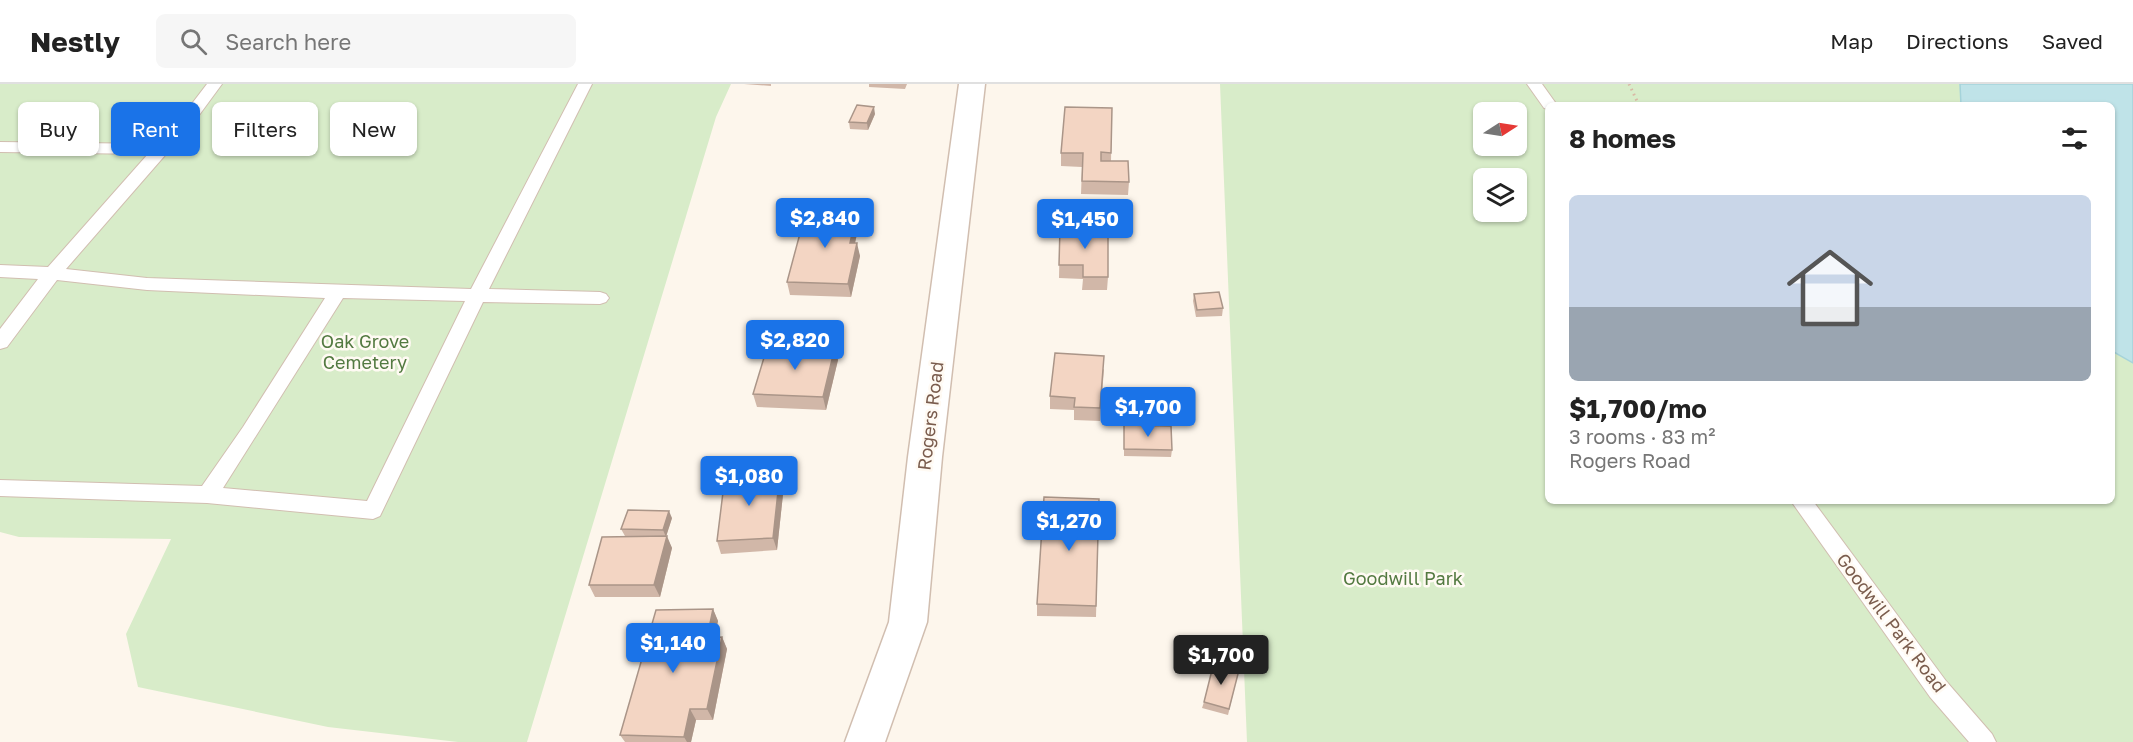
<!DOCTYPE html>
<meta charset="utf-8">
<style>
body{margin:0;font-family:"Golos Text",sans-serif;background:#f6f6f6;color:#222;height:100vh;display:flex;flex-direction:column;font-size:22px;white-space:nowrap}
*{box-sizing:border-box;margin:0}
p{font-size:20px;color:#767676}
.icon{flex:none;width:33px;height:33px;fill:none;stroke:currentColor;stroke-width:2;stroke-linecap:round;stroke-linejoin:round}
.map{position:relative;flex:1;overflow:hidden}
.sheet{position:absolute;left:1545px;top:18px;width:570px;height:402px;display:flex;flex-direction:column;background:#fff;border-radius:9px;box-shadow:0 2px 4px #0004}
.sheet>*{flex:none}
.hud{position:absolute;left:18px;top:18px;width:570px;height:54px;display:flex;gap:12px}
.needle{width:39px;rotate:78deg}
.tools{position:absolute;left:1473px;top:18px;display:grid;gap:12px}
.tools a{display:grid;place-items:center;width:54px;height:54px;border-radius:9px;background:#fff;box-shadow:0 2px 4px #0004;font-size:30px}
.price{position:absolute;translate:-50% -51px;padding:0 14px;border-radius:6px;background:#1a73e8;color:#fff;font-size:20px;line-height:39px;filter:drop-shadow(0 2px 3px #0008)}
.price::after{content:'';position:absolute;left:50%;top:36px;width:18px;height:14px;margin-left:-9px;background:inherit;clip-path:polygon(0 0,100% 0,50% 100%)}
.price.on{background:#222;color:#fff}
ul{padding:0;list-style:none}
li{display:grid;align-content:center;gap:12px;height:318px;padding:0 24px}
li span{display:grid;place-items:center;height:186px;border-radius:9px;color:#555}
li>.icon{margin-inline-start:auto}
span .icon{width:108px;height:108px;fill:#fffc;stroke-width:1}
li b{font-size:26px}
h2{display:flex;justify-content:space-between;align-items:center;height:72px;padding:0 24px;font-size:26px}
.chip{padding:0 21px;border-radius:9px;background:#fff;box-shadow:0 2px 4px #0004;font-size:21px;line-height:54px}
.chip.on{background:#1a73e8;color:#fff}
header{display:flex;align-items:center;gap:36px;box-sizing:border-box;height:84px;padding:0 30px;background:#fff;border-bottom:2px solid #e0e0e0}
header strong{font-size:28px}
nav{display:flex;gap:33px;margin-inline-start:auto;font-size:21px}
.search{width:420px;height:54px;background:#f6f6f6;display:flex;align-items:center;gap:15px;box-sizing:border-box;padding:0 21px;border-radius:9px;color:#767676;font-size:22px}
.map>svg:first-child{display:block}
.green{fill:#d8ecc9;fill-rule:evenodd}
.water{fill:#bfe3e8;stroke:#a5d3da;stroke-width:1.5}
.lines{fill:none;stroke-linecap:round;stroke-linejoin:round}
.service-casing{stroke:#d1beb0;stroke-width:2}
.minor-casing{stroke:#d1beb0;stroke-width:3}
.path{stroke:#d9b8a5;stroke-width:3;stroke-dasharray:1.5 4;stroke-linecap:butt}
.service{fill:#fff;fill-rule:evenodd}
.minor{fill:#fff;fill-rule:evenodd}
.wall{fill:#d1b7a8}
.shaded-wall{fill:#aa9588}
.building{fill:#f3d5c3;stroke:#aa9588;stroke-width:1.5}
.labels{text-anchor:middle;stroke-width:5;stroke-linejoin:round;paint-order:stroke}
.park-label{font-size:18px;fill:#537a41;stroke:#fffaf3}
.street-label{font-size:18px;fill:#7a5c4d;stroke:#fffaf3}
</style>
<header>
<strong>Nestly</strong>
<div class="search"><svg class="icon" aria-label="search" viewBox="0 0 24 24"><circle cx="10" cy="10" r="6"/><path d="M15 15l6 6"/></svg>Search here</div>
<nav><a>Map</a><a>Directions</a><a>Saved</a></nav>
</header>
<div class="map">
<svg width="2133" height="658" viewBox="0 0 2133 658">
<rect width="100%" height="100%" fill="#fdf6ec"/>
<g class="green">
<path d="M0,0H731L716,33L527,658H458L328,643L138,603L126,550L171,455L19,453L0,448Z"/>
<path d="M1220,0H2133V658H1247ZM1548,21H2112V417H1548ZM1484,28H1516V62H1484ZM1484,94H1516V128H1484Z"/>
</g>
<path class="water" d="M1960,0H2133V279L2112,267V21H1961Z"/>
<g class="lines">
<g class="service-casing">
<g id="service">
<path d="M207,0H222L183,53L167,69L66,185L147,194L471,205L578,0H592L489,205L600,208L606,210L609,214L606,218L600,220L483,218L380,432L373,435L207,419L0,412V396L202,402L243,343L325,214L147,206L57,196L7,263L0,265V245L38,195L0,193V181L48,183L148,70L0,68V58L157,60L171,47ZM343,214L465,217L367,417L223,404Z"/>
<path d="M1527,0H1542L1557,21H1548V25L1544,24Z"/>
<path d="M1791,417H1813L1946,597L1992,650L1996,658H1969L1930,613Z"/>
</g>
</g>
<g class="minor-casing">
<path id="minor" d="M959,0H985L942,373L927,538L885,658H845L889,538L908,373Z"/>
</g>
<path class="path" d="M1629,0L1638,19L1636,21"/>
<use href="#service" class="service"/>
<use href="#minor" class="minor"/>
</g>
<g class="wall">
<path d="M744,0H771V2Z"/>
<path d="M869,0H907L905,5L869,3Z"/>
<path d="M1112,24L1111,77L1129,98L1128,111L1081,110L1082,83L1061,82V69Z"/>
<path d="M875,30L868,46L850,45L849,38Z"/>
<path d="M857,128L859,141L855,159L860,172L851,213L790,211L787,198Z"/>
<path d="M1060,144L1108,193L1107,206H1082L1083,195L1059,194Z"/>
<path d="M1194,210L1223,224L1222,232L1196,233L1193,217Z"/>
<path d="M835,263L838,276L826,326L757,323L753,310L774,268Z"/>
<path d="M1104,285L1100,337L1074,336V326L1050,325V312Z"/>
<path d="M1124,341L1172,366L1171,373L1124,372Z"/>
<path d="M784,401L777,466L721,470L717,457Z"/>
<path d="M1099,415L1096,533L1037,532V520Z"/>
<path d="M672,434L666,452L672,464L660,513H595L589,501L651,452H625L621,445Z"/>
<path d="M713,525L718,537L714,554L722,553L727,565L713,636H696L691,658H625L620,651Z"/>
<path d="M1239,586L1228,631L1202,624L1204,618Z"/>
</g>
<g class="shaded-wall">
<path d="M874,23L875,30L868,46L867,39Z"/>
<path d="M857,128L859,141L852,172L850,159Z"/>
<path d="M857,159L860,172L851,213L848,200Z"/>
<path d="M835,263L838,276L826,326L823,313Z"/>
<path d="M780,389L784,401L777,466L773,454Z"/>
<path d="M669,427L672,434L666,453L663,446Z"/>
<path d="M667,452L672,464L660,513L654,501Z"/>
<path d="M713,525L718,537L712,565L707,554Z"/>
<path d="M722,553L727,565L713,636L707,625Z"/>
<path d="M690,625L696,636L691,658H687L684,653Z"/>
</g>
<g class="building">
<path d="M857,21L874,23L867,39L849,38Z"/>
<path d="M1065,23L1112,24L1111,69L1101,68V77H1128L1129,98L1082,97L1083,69H1061Z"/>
<path d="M806,127L857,128L850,159H857L848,200L787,198Z"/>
<path d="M1060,144L1108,145V193H1083V181H1059Z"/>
<path d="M1219,208L1223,224L1197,226L1194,210Z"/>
<path d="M777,260L835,263L823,313L753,310L766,267L774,268Z"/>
<path d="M1055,269L1104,272L1100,324L1074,323L1075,314L1050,312Z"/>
<path d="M1124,341L1171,342L1172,366L1124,365Z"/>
<path d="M780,389L773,454L717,457L725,392Z"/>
<path d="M1044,413L1099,415L1096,522L1037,520Z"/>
<path d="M628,426L669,427L663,446L621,445Z"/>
<path d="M667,452L654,501H589L602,453Z"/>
<path d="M713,525L707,554L722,553L707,625H690L684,653L620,651L656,526Z"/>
<path d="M1214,578L1239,586L1229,625L1204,618Z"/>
</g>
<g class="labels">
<g class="park-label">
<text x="365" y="264">Oak Grove<tspan x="365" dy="21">Cemetery</tspan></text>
<text x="1403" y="501">Goodwill Park</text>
</g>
<g class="street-label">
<text transform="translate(931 332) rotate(-83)" y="6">Rogers Road</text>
<text transform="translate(1891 539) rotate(53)" y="6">Goodwill Park Road</text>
</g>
</g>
</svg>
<div class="tools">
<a><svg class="needle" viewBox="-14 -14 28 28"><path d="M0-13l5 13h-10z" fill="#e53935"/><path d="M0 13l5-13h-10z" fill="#767676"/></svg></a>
<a><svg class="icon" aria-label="layers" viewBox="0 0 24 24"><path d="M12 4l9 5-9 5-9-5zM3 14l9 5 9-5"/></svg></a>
</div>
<b class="price" style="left:825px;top:165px">$2,840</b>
<b class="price" style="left:1085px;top:166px">$1,450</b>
<b class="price" style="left:795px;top:287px">$2,820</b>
<b class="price" style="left:1148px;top:354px">$1,700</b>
<b class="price" style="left:749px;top:423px">$1,080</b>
<b class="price" style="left:1069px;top:468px">$1,270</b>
<b class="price" style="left:673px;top:590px">$1,140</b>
<b class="price on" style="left:1221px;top:602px">$1,700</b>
<div class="hud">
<a class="chip">Buy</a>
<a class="chip on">Rent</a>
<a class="chip">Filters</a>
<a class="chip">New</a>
</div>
<section class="sheet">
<h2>8 homes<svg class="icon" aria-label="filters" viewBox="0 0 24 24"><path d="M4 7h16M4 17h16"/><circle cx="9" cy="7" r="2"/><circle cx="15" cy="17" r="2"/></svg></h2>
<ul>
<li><span style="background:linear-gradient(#c9d6e8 60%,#9aa5b1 0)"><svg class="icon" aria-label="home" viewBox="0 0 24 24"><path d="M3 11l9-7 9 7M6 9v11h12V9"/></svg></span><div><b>$1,700/mo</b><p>3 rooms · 83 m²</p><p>Rogers Road</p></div></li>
</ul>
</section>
</div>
